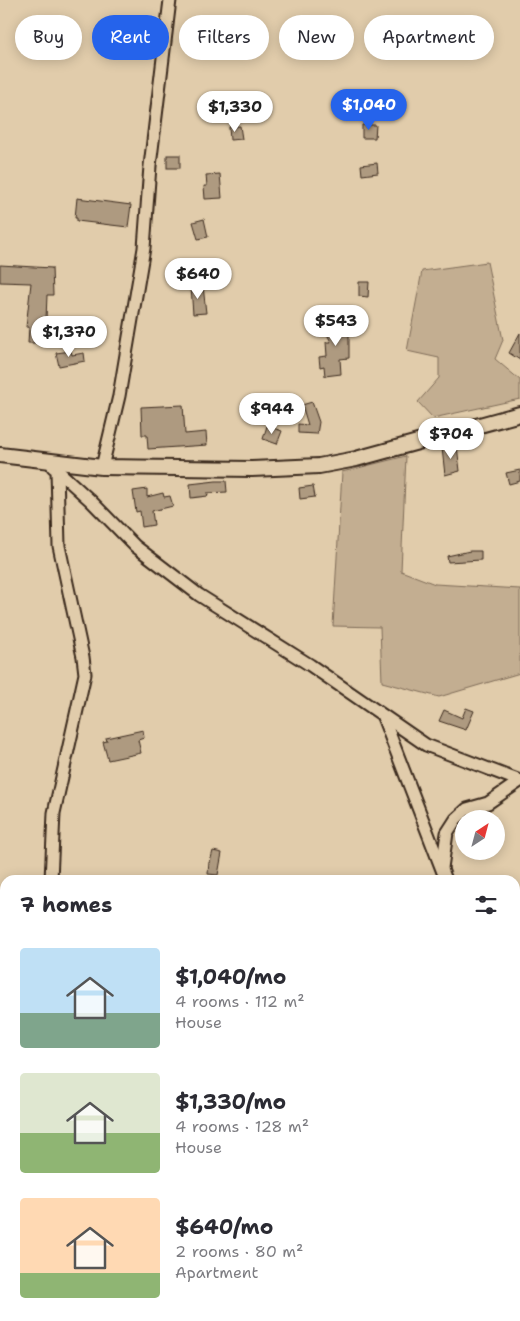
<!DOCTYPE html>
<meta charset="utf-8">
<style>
body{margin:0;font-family:"Shantell Sans",sans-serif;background:#f7f7f7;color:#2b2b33;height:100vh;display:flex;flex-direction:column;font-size:19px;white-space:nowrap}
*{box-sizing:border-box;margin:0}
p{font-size:16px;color:#7c7c81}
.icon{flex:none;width:28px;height:28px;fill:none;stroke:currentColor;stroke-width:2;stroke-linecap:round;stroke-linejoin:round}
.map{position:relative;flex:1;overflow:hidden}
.panel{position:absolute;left:0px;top:875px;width:520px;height:446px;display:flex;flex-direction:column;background:#fff;border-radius:15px 15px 0 0;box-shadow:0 2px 12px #0003}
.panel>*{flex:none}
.banner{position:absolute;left:15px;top:15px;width:490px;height:45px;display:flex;gap:10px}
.needle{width:32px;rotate:36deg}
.tools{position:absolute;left:455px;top:810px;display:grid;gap:10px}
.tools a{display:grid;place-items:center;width:50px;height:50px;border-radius:50%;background:#fff;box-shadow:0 2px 12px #0003;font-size:25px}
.price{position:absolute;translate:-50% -42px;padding:0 11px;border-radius:18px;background:#fff;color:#222;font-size:16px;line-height:32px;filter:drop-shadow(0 1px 2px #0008)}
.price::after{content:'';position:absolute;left:50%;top:30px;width:15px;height:11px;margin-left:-8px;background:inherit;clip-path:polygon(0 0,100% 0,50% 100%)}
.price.on{background:#2563eb;color:#fff}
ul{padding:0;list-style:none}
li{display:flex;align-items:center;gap:15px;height:125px;padding:0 20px}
li span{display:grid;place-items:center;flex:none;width:140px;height:100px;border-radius:5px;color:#555}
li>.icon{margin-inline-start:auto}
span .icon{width:60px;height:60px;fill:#fffc;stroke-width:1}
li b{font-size:21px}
h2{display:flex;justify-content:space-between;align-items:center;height:60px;padding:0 20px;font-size:21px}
.pill{padding:0 18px;border-radius:22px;background:#fff;box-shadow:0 2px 12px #0003;font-size:18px;line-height:45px}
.pill.on{background:#2563eb;color:#fff}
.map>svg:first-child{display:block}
.green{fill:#c3ae91;stroke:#7f6c58}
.building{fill:#ae9a80;stroke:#3b2a1e}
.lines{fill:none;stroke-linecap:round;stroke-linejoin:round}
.minor-casing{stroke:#3b2a1e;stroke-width:15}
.tertiary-casing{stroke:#3b2a1e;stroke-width:18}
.minor{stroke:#e1ccab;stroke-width:11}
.tertiary{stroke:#e1ccab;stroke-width:14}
</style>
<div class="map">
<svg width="520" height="1321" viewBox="0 0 520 1321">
<rect width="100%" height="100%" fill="#e1ccab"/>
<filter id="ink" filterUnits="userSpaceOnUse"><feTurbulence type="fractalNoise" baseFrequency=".02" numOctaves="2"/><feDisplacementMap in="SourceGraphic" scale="10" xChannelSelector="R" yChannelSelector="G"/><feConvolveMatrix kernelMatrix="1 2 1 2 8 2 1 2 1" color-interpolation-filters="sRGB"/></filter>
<g filter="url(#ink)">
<g class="green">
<path d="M487,262L503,340L495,359L520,380V399L433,418L418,402L439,378V358L407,351L422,271Z"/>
<path d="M406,456L401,571L435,584L520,589V673L439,697L382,682L380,627L333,626L342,472Z"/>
</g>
<g class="building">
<path d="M362,125H376L375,138H362Z"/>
<path d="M240,126L242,139L230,140L229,127Z"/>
<rect x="167" y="155" width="13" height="13"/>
<path d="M377,163L378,173L362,175L361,165Z"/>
<path d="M220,174L222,198L205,199L204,186H207L206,175Z"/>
<path d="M77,198L131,205L128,227L77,221V218H75Z"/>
<path d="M204,219L208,237L198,239L193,222Z"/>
<path d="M0,265L52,268L53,295H47L45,343H28L29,327H26L31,283L0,282Z"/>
<path d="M359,282H369L368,297L359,296Z"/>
<path d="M203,286L206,313L193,314L191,287Z"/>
<path d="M336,321H349V358L340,359L341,374L325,376L324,366L320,367L319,357L327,356L326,342H331L324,328Z"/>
<path d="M520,333V360L509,353Z"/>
<path d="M71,351L72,355L84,353L85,361L59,366L56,353Z"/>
<path d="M312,402L319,422L317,434L298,433V424L308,425L302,405Z"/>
<path d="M183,405L185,434L206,432L207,445L148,449L147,435H142L141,407Z"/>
<path d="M250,406L265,408L263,419L249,417Z"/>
<path d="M267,426L282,431L277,444L263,439Z"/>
<path d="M457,446L460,471L445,475L442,448Z"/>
<path d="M520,470V481L509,484L506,473Z"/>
<path d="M216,481H226L227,492L207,493L208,496L191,498L190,484Z"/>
<path d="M313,486L315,497L300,499L299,488Z"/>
<path d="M147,489V497L163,493L164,497L170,496L173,506L152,511L154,525L142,527L140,511L136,512L133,491Z"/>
<path d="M470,551H481V560L448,562L447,556Z"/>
<path d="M466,708L474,711L466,730L439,721L444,710L462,718Z"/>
<path d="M143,730L144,738L138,740L141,753L108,760L103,742L107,741L106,738Z"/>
<path d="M213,851L222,853L218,875L208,874L209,862H210Z"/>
</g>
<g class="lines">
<g class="minor-casing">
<g id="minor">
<path d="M102,467L119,396L144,248L150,166L170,0"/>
<path d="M57,470L91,501L135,546L199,595L310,665L426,745L520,781"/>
<path d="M383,717L446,880"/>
<path d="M442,868L447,833L456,819L467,809L488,803L520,781"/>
<path d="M51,880L54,813L85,674L83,657L59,546L57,470L53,467"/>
<path d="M0,1016L5,1014"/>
<path d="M515,1027L520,1035"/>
<path d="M515,1108L520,1106"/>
<path d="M243,1321L252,1316"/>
</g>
</g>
<g class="tertiary-casing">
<path id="tertiary" d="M0,455L102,467L252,469L319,466L356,459L520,414"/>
</g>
<use href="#minor" class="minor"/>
<use href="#tertiary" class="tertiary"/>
</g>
</g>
</svg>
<div class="tools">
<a><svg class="needle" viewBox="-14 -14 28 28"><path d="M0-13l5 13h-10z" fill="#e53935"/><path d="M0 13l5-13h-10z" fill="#7c7c81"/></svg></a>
</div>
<b class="price on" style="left:369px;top:131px">$1,040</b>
<b class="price" style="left:235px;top:133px">$1,330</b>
<b class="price" style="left:198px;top:300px">$640</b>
<b class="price" style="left:336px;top:347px">$543</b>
<b class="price" style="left:69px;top:358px">$1,370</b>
<b class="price" style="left:272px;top:435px">$944</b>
<b class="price" style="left:451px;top:460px">$704</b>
<div class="banner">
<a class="pill">Buy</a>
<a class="pill on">Rent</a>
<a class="pill">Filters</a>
<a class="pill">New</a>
<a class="pill">Apartment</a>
</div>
<section class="panel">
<h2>7 homes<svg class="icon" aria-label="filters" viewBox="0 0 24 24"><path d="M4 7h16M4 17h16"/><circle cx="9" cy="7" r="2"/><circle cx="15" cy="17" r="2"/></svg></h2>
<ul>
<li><span style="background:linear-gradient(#bfe0f5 65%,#7fa58c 0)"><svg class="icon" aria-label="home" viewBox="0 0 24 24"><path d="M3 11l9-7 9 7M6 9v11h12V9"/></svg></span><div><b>$1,040/mo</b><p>4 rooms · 112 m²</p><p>House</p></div></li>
<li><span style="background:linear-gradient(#dfe7d0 60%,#8fb573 0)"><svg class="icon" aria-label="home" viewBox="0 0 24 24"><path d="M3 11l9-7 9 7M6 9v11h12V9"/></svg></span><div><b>$1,330/mo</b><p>4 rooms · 128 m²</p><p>House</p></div></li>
<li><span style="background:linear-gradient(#ffd9b3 75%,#8fb573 0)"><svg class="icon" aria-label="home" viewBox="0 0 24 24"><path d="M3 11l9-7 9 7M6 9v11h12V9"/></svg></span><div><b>$640/mo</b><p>2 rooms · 80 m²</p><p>Apartment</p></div></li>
</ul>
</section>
</div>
